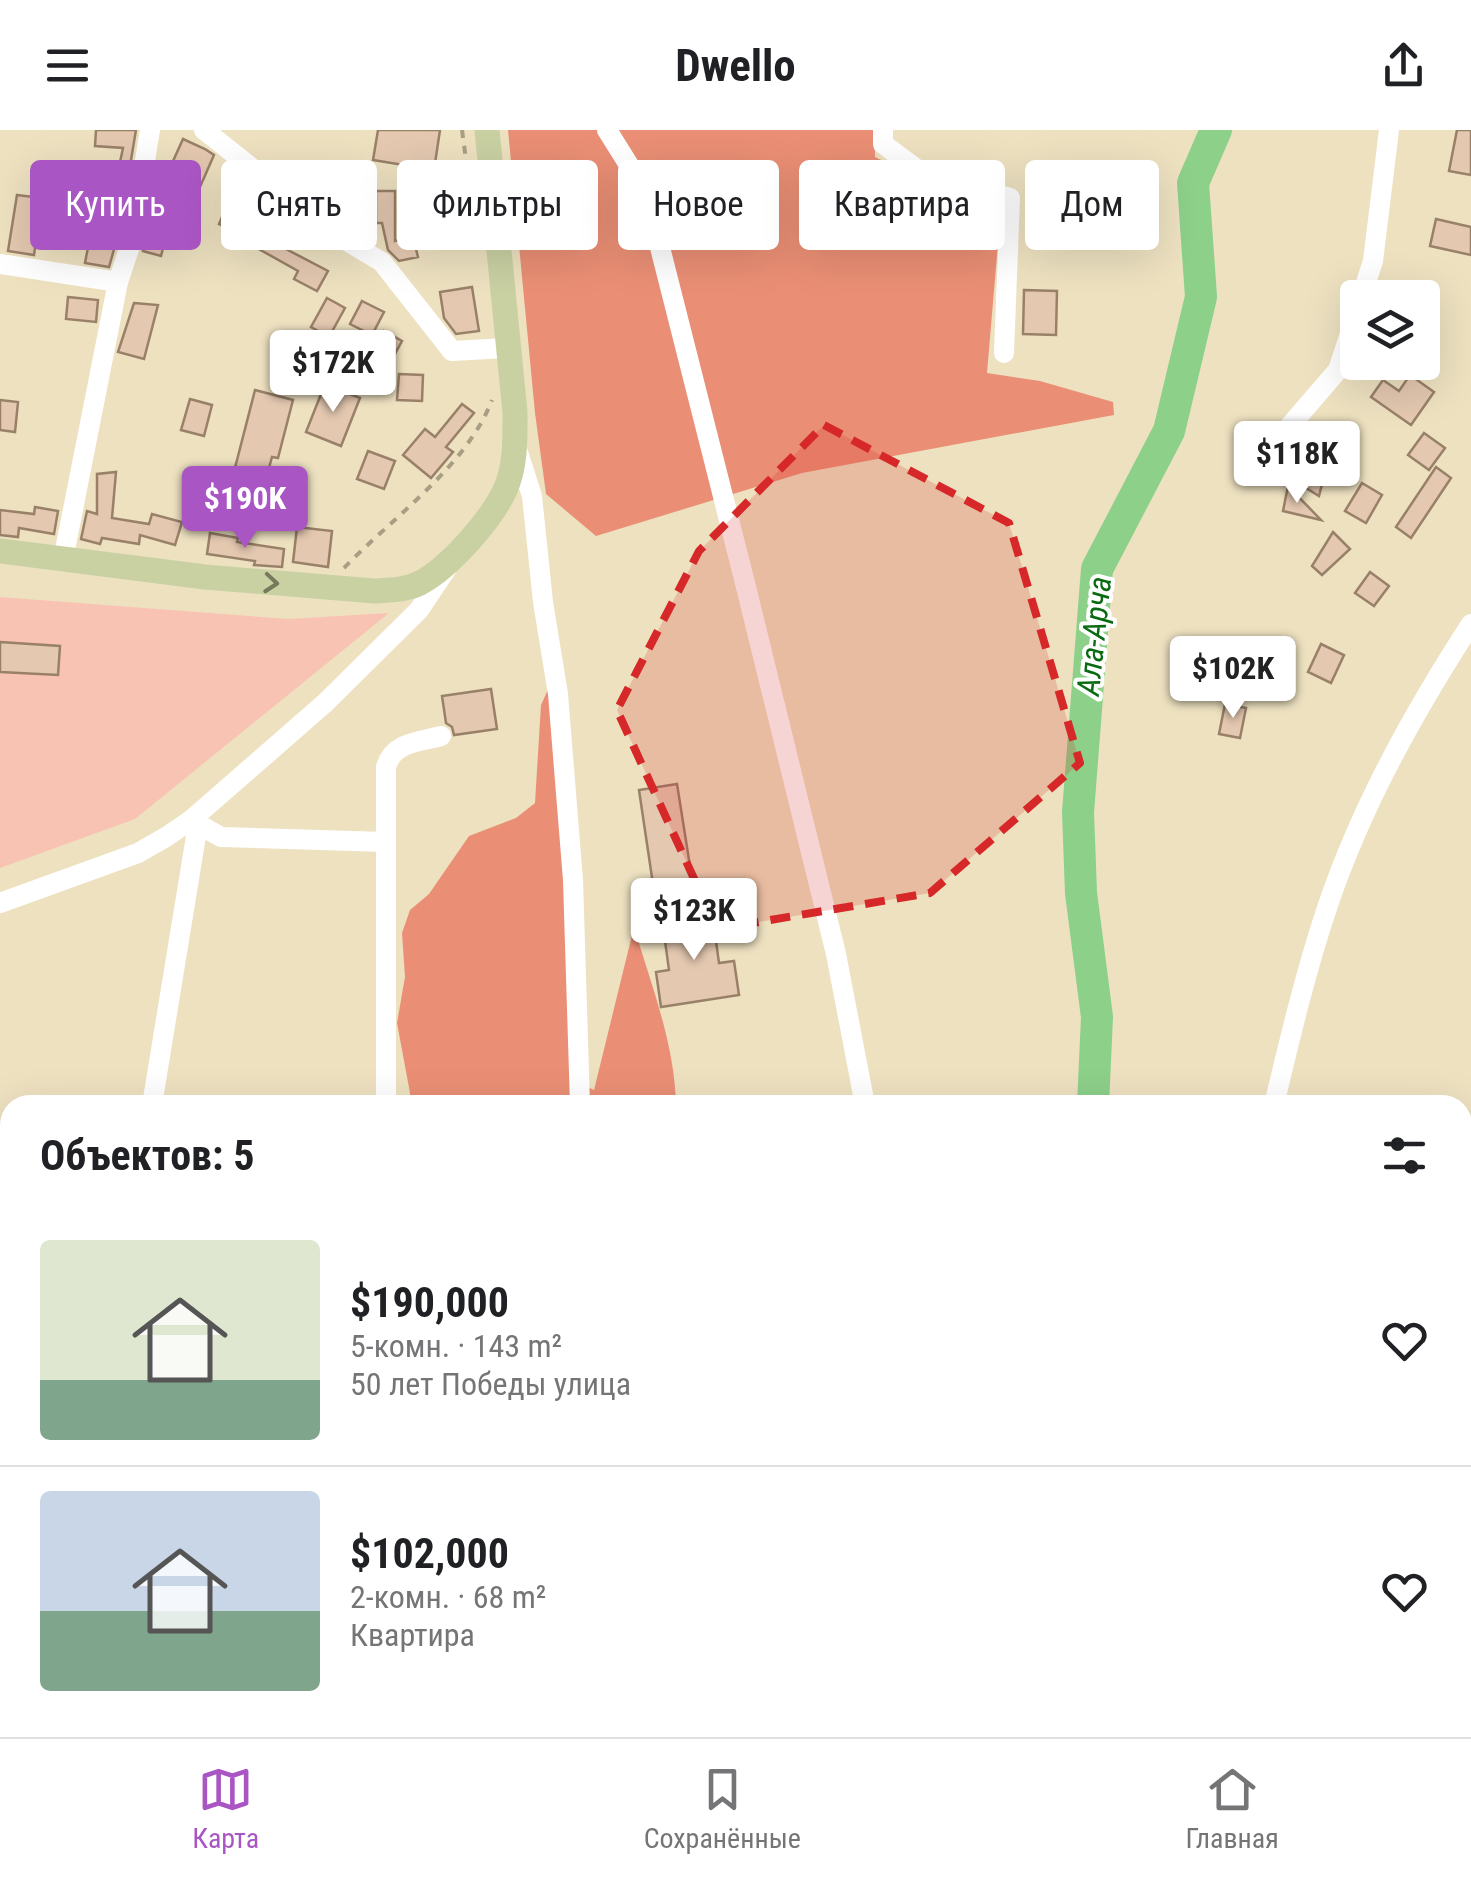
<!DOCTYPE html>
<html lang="ru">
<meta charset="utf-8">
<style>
body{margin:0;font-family:"Roboto Condensed",sans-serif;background:#f2f2f2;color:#202124;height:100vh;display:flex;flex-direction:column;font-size:38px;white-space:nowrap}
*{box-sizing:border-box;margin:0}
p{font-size:32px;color:#757577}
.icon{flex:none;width:55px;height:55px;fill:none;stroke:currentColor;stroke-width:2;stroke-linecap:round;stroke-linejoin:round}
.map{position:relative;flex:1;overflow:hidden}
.sheet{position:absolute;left:0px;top:965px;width:1472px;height:642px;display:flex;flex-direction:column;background:#fff;border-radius:30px 30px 0 0;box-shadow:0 10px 40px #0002}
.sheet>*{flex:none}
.guide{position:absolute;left:30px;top:30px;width:1412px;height:90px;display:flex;gap:20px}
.controls{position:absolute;left:1340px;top:150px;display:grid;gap:20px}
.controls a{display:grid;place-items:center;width:100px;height:100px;border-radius:10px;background:#fff;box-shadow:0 10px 40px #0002;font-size:50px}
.price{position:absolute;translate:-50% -85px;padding:0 22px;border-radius:10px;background:#fff;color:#222;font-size:32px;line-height:65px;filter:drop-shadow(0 2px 5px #0008)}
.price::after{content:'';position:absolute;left:50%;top:60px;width:30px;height:22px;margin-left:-15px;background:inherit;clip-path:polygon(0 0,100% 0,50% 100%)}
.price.on{background:#a955c3;color:#fff}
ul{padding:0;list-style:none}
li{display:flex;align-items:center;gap:30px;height:250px;padding:0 40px}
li+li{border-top:2px solid #e0e0e0}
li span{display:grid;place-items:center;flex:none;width:280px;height:200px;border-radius:10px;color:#555}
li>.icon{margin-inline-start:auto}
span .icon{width:120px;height:120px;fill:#fffc;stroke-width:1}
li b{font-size:42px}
h2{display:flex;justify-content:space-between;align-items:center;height:120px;padding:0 40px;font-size:42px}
.pill{padding:0 35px;border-radius:10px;background:#fff;box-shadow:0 10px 40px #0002;font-size:35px;line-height:90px}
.pill.on{background:#a955c3;color:#fff}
header{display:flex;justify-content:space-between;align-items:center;height:130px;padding:0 40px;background:#fff;font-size:45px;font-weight:700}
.tab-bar{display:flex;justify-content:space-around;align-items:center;height:140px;border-top:2px solid #e0e0e0;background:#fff;font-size:28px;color:#757577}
.tab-bar a{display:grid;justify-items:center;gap:5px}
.tab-bar .on{color:#a955c3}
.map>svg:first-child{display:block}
.green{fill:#f9c3b4}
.forest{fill:#ea8f75}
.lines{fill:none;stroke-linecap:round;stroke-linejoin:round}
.stream{stroke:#6e9b67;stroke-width:5}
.river{stroke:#8dd08a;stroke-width:32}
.building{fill:#e4c8b0;stroke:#998069;stroke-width:2.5}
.path{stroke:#a89e84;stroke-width:4;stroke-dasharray:8 8;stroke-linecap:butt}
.minor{stroke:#fff;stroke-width:20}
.major{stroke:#c9d1a3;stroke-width:25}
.oneway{stroke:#77785c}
.marked{fill:#d62828;fill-opacity:0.2;stroke:#d62828;stroke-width:8;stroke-dasharray:20 12;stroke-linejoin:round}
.labels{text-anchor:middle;stroke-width:8;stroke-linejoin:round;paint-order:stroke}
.water-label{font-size:32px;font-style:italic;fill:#096b11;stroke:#fff}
</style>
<header><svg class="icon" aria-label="menu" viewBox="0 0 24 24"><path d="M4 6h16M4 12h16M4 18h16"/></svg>Dwello<svg class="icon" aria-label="share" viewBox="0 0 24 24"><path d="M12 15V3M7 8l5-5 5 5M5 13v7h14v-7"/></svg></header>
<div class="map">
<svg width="1471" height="1607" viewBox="0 0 1471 1607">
<rect width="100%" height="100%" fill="#ede1c0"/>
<g class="green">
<path d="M0,467L288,489L389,483L135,689L0,738Z"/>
<path d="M0,1197H10V1598H294L267,1607H0Z"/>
</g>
<g class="forest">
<path d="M508,0H875V27L950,64L1001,78L987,243L1040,251L1113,272L1114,285L802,343L596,406L546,364L535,283Z"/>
<path d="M551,553L557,576L573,950L594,960L634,797C651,854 675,915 676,975H409L410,963L397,893L405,847L402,803L410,780L429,764L469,706L516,688L535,673L541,575Z"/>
<path d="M358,1598H708L704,1607H330Z"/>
</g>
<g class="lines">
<path class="stream" d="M1222,1598L1233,1607"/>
<g class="river">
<path d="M1093,975L1097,887L1081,763L1078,682L1097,439L1169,301L1201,167L1193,53L1216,0"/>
<path d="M1030,1598L1031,1607"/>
</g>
</g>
<g class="building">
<path d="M96,0H136L122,84L104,80L110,55L115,56L123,18L95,16Z"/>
<path d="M378,0H440L434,40L373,30Z"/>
<path d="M1457,0H1471V45L1449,41Z"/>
<path d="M183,9L205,19L214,25L200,57L189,53L178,94L170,91L161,126L143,121L147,104L150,105L165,49Z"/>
<path d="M311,57L342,64L338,84L329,82L309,66Z"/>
<path d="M234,59L266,74L258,91L291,109L286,119L328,141L317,161L294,149L298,141L257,118L260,112L219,94Z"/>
<path d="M1032,60L1063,61V104L1032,103Z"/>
<path d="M376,61H395V111L413,107L418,127L399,131L388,120L382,93H376Z"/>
<path d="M17,65L42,68L34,125L8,121Z"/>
<path d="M1436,89L1471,97V125L1430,116Z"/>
<path d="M89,112L115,116L109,137L85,133Z"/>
<path d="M472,157L479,201L456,204L444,188L440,162Z"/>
<path d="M1024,160L1057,161L1056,205L1023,204Z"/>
<path d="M68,167L98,170L96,192L66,189Z"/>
<path d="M327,168L345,178L329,207L311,197Z"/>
<path d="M362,171L384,182L372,205L350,194Z"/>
<path d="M134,173L158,175L144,229L118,222Z"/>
<path d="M384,201L402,211L386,240L368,230Z"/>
<path d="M399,244L423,245L422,271L397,270Z"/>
<path d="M1410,245L1434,262L1411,295L1371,267L1383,250L1399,261Z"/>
<path d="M325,254L360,268L341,316L306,302Z"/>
<path d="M255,260L293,270L278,328L272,327L258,378L227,369Z"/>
<path d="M190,269L212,275L204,306L181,300Z"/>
<path d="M0,270L18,272L15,302L0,300Z"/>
<path d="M462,274L474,283L446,317L453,322L431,348L403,325L425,299L435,307Z"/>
<path d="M1424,303L1445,318L1429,340L1408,325Z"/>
<path d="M368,321L395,331L384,359L357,349Z"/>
<path d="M1294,331L1326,338L1319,366L1290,348Z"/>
<path d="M1436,337L1451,348L1411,408L1396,397Z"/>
<path d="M116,342L112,388L149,394L152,384L182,392L175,415L140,405L139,414L102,408L100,414L81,409L87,381L97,384V344Z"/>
<path d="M1362,353L1382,365L1366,393L1345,381Z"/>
<path d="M1288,356L1321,390L1283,381Z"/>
<path d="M35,377L58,381L54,404L19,398L18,407L0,405V380L34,384Z"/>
<path d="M297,397L332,401L328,437L293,432Z"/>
<path d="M1333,402L1350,419L1322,445L1312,436Z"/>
<path d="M210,403L238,408L237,412L284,419L282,437L254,435L255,431L207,424Z"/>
<path d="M1370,442L1389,456L1374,476L1355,463Z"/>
<path d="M0,512L60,516L58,545L0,542Z"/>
<path d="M1321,514L1344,525L1331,553L1308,542Z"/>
<path d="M491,559L497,599L454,605L452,597L446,593L442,566Z"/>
<path d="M1225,574L1246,578L1240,608L1219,604Z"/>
<path d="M677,654L693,755L654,761L639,660Z"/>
<path d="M712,782L719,833L734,831L739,865L661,877L656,842L669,840L662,789Z"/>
</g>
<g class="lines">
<g class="path">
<path d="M462,0L469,52"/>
<path d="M344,438C392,388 467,336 492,270"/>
</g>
<g class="minor">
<path d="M204,0L335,104L382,132L452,221L507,218"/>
<path d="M607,0L632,40L649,74L745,453L836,824L865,975"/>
<path d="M883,0V14L918,40L1010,68L1004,223"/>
<path d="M0,134L118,152"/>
<path d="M1361,168L1373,131L1389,0"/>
<path d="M516,316L532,366L543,472L558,564L573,750L580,975"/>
<path d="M1253,339L1338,240L1358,179"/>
<path d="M63,430L118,152L132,110L150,0"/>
<path d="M191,690L221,707L386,712"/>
<path d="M0,773L138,723L166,707L191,690L325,573L419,480L447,438"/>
<path d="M152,975L198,694"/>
<path d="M386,975V637C393,612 419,612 441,606"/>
<path d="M1274,975C1290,908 1306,840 1328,775C1362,675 1414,582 1471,494"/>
<path d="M374,1598L375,1607"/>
<path d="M747,1607L749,1598"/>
<path d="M1176,1607L1181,1598"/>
</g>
<path class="major" d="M0,421L205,447L374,461C390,460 406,460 420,453C450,437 491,390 505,360C516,336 515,308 515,282L487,0"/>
</g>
<defs><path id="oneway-chevron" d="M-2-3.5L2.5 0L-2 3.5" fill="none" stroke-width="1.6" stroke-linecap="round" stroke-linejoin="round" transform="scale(2.5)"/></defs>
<use class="oneway" href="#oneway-chevron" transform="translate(271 453) rotate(5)"/>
<path class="marked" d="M824,295L1009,393L1080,633L930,763L717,799L617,580L699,421Z"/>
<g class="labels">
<g class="water-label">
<text transform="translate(1094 506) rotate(-84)" y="11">Ала-Арча</text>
</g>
</g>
</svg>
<div class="controls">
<a><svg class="icon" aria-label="layers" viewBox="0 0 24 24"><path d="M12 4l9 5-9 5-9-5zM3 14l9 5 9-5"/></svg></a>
</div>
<b class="price" style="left:333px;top:285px">$172K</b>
<b class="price" style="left:1297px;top:376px">$118K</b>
<b class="price on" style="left:245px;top:421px">$190K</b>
<b class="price" style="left:1233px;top:591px">$102K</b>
<b class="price" style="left:694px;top:833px">$123K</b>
<div class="guide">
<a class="pill on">Купить</a>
<a class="pill">Снять</a>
<a class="pill">Фильтры</a>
<a class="pill">Новое</a>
<a class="pill">Квартира</a>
<a class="pill">Дом</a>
</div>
<section class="sheet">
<h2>Объектов: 5<svg class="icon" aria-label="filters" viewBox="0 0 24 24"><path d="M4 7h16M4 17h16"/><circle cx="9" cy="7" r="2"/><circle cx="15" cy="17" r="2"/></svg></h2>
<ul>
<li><span style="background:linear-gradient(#dfe7d0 70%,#7fa58c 0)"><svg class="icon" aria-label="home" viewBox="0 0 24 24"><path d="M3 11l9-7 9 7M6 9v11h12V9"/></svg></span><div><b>$190,000</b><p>5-комн. · 143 m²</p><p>50 лет Победы улица</p></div><svg class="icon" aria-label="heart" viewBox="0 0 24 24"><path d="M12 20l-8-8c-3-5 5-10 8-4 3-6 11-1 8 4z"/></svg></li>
<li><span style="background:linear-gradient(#c9d6e8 60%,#7fa58c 0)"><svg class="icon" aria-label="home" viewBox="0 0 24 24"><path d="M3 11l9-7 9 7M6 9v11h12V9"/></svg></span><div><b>$102,000</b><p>2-комн. · 68 m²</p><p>Квартира</p></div><svg class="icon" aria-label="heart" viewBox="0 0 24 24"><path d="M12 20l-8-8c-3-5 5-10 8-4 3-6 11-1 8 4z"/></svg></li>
</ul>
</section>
</div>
<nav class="tab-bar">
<a class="on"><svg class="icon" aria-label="map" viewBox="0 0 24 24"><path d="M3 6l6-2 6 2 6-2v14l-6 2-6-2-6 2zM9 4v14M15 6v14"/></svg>Карта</a>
<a><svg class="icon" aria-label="saved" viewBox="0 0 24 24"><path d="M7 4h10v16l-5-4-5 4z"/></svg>Сохранённые</a>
<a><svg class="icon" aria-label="home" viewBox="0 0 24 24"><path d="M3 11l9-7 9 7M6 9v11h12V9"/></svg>Главная</a>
</nav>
